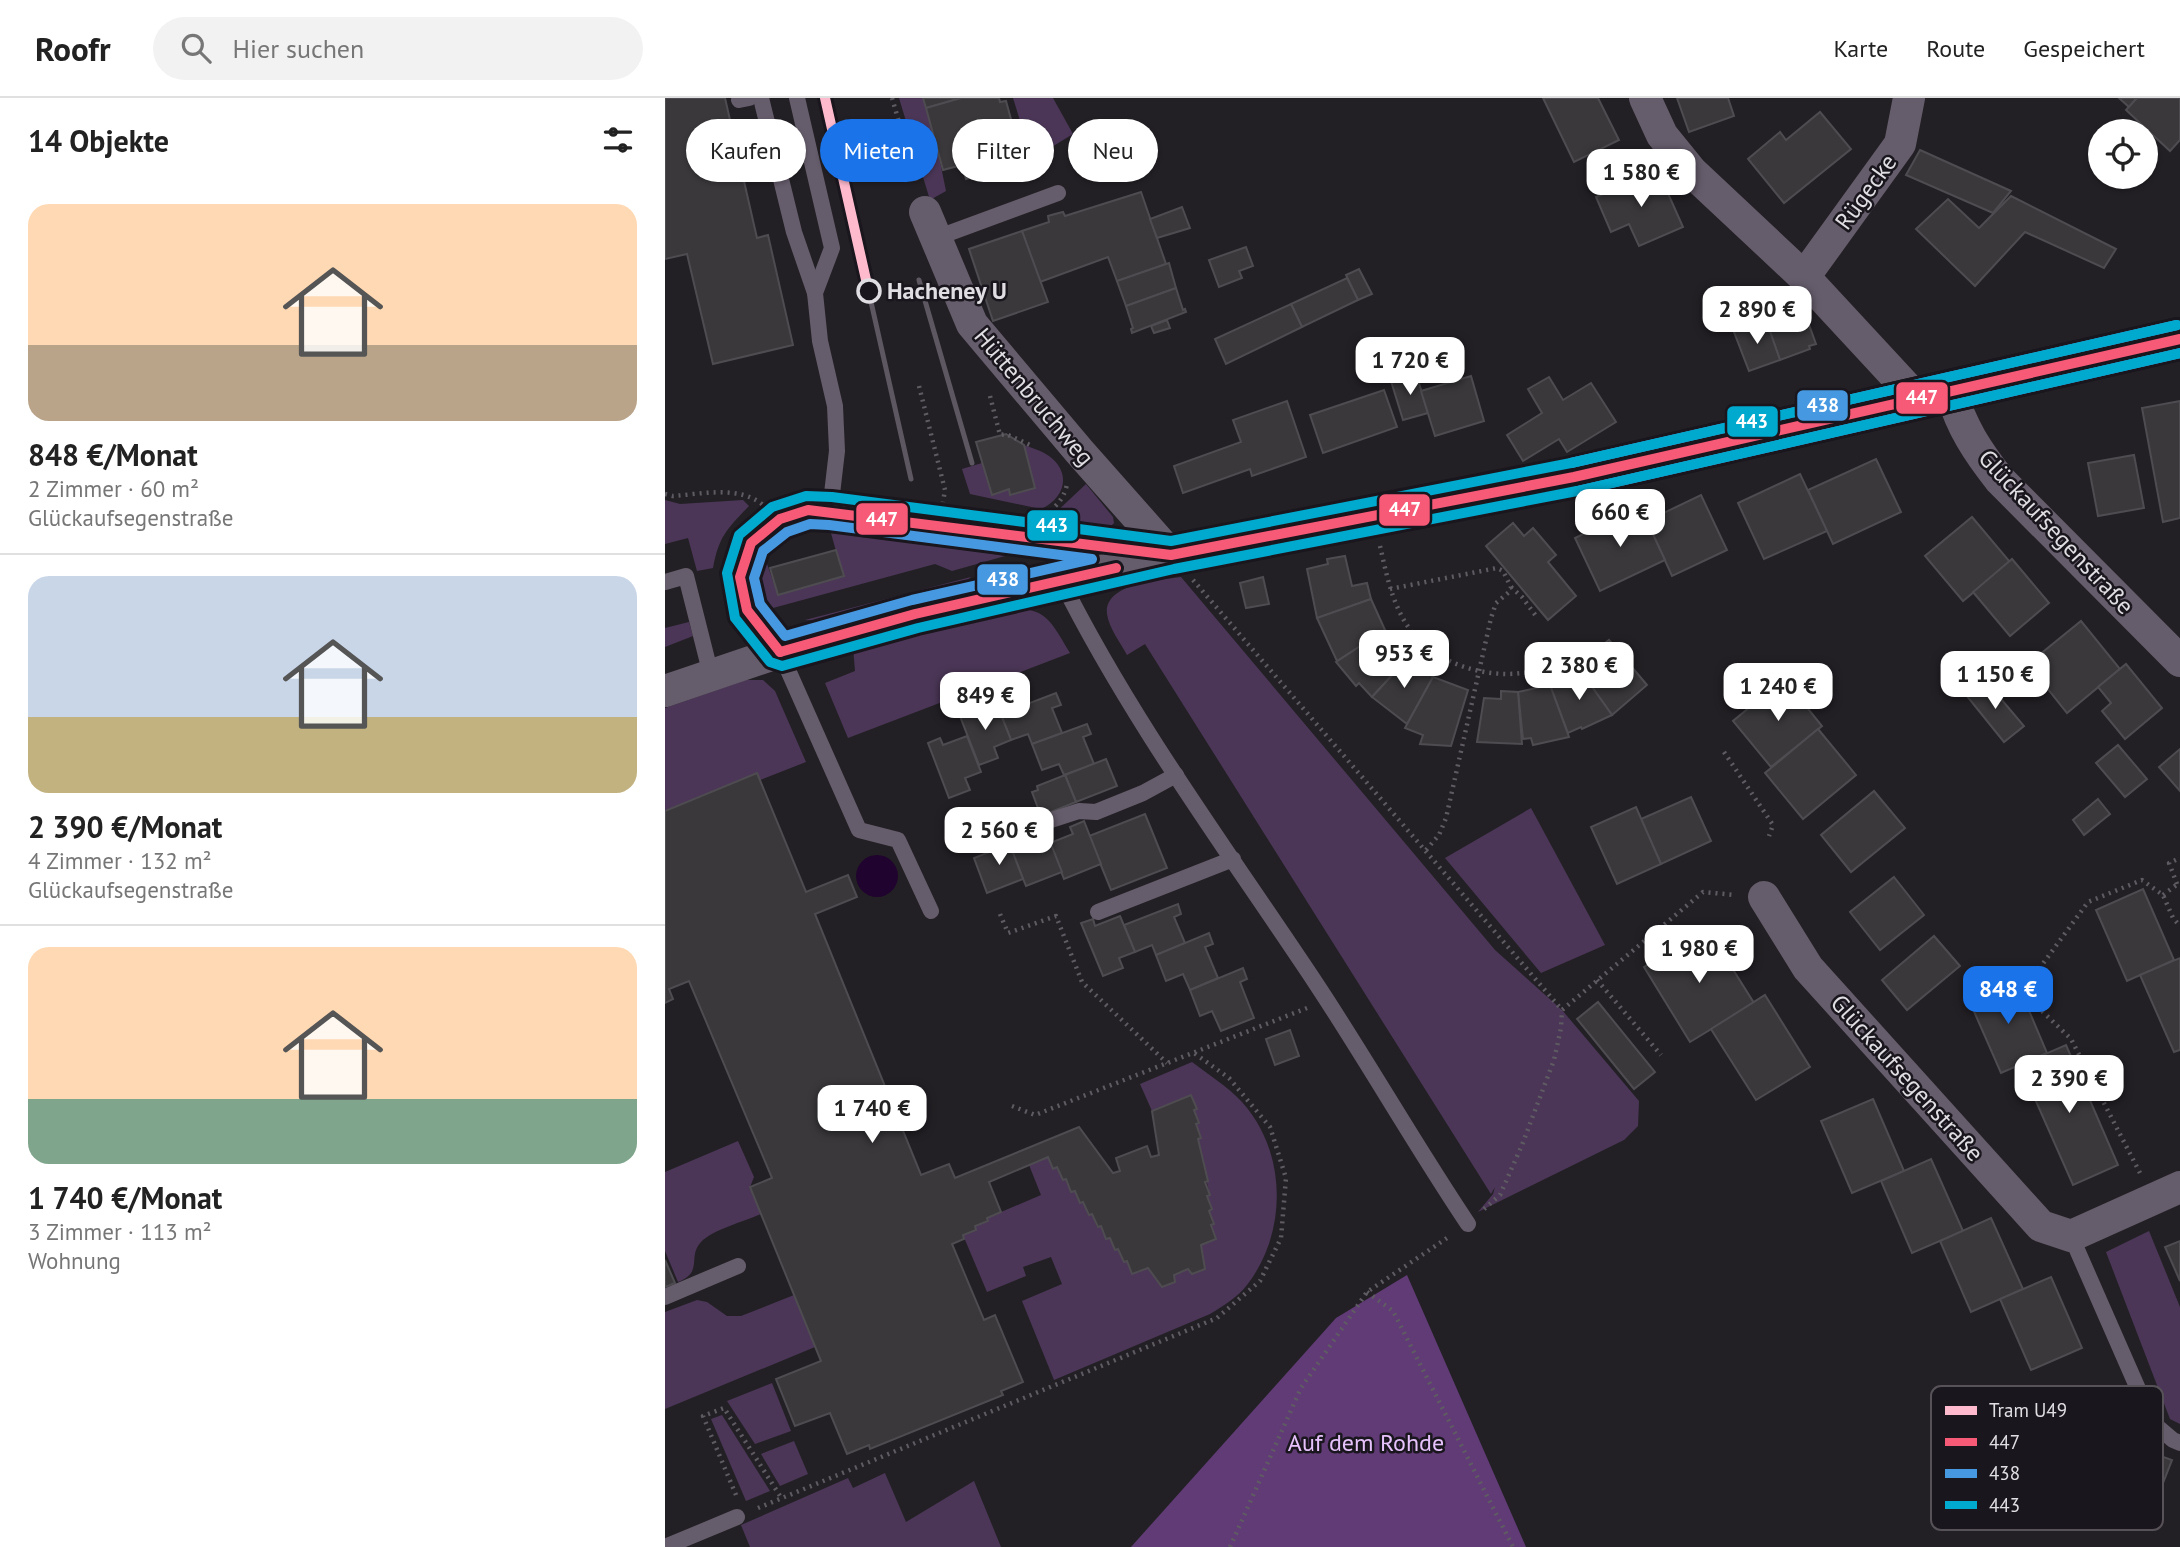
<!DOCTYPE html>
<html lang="de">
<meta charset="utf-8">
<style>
body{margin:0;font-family:"PT Sans",sans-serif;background:#f2f2f2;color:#222;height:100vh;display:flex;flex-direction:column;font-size:26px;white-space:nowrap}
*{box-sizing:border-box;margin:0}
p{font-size:23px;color:#767676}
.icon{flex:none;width:38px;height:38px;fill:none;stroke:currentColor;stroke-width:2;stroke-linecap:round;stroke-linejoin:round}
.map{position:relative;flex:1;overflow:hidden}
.details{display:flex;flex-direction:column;background:#fff;width:665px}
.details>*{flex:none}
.guide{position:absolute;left:21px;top:21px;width:665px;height:63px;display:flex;gap:14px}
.controls{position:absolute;left:1423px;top:21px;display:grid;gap:14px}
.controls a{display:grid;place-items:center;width:70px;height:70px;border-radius:50%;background:#fff;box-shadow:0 2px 5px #0004;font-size:35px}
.price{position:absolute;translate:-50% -60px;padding:0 16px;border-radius:14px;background:#fff;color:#222;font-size:23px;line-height:46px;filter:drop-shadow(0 2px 4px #0008)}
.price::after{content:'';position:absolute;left:50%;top:42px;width:21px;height:16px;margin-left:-10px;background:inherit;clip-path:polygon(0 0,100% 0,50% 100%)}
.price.selected{background:#1a73e8;color:#fff}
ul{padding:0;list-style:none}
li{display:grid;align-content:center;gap:14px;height:371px;padding:0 28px}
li+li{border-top:2px solid #e0e0e0}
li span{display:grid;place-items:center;height:217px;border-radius:21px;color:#555}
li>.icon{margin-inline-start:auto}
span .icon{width:126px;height:126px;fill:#fffc;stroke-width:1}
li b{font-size:30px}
h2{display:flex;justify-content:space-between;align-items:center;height:84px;padding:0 28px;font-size:30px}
.pill{padding:0 24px;border-radius:32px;background:#fff;box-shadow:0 2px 5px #0004;font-size:24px;line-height:63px}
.pill.selected{background:#1a73e8;color:#fff}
header{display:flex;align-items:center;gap:42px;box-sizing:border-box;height:98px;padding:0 35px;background:#fff;border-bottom:2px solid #e0e0e0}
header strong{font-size:33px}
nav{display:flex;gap:38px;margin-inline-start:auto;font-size:24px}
.search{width:490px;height:63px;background:#f2f2f2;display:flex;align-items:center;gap:18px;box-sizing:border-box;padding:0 24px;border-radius:38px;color:#767676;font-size:26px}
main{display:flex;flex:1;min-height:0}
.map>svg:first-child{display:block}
.green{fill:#4b3657}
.forest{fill:#613b76}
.water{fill:#20032e}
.building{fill:#3a383b;stroke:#4e4c50;stroke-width:2}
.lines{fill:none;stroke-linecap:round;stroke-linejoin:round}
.path{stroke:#5f5b63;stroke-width:4.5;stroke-dasharray:2 5;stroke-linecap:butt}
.service{stroke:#665d6c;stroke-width:16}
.minor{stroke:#665d6c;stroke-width:32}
.rail{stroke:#5c5760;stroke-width:5}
.bus-1-casing{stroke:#1a161d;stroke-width:16}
.bus-2-casing{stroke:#1a161d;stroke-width:16}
.bus-3-casing{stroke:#1a161d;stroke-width:16}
.bus-1{stroke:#f75a77;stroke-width:10}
.bus-2{stroke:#4699e1;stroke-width:10}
.bus-3{stroke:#00a9ce;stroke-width:10}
.tram-1-casing{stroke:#1a161d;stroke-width:16}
.tram-1{stroke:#ffbacd;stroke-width:10}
.stop-dot{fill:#1a161d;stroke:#e1dee3;stroke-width:3.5}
.labels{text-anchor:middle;stroke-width:5;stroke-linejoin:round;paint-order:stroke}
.street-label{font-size:24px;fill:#e1dee3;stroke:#1a161d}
.stop-label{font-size:24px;font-weight:bold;fill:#e1dee3;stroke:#1a161d;text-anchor:start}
.park-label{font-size:24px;fill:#e6c2fc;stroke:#1a161d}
.key{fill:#1a161d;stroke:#565258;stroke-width:2}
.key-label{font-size:19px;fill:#e1dee3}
.line-badge{stroke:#1a161d;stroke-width:2.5}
.badge-label{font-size:19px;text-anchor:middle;font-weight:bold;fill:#fff}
</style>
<header>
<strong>Roofr</strong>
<div class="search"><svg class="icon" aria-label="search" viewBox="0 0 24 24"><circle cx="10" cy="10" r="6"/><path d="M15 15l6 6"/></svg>Hier suchen</div>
<nav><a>Karte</a><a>Route</a><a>Gespeichert</a></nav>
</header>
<main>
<section class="details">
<h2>14 Objekte<svg class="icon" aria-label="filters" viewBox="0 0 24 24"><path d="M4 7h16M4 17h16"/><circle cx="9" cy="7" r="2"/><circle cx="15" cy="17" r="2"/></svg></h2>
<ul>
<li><span style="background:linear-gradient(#ffd9b3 65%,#b9a48a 0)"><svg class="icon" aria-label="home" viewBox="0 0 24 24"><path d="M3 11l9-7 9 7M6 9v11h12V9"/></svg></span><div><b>848 €/Monat</b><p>2 Zimmer · 60 m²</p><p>Glückaufsegenstraße</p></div></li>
<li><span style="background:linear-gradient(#c9d6e8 65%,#c2b280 0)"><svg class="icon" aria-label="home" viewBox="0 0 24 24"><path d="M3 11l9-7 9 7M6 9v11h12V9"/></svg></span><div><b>2 390 €/Monat</b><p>4 Zimmer · 132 m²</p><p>Glückaufsegenstraße</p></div></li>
<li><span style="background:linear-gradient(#ffd9b3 70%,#7fa58c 0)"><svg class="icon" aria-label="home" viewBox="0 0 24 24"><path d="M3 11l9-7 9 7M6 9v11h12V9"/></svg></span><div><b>1 740 €/Monat</b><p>3 Zimmer · 113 m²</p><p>Wohnung</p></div></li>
</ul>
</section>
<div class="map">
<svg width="1515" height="1449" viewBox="0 0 1515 1449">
<rect width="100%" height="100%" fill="#232025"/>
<g class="green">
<path d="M234,0H262L281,93L265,102Z"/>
<path d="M348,0H388L408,36L367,61Z"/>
<path d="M359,347C367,350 377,353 384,358C407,375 400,400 376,411L305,396L297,371L317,365L327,397L344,391L346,397L370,390Z"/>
<path d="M421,386L448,419L449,425L445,429L387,418Z"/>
<path d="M0,402L15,406L78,402L84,408C62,431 54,438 48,470L32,473L23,440L0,446Z"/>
<path d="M164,428L340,458L287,473L270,466L108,510C95,494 94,482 101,463L113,497L178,478Z"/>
<path d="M306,479L294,490L166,523L140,522Z"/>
<path d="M516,479L830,852L897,912L974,1003L973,1028L959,1042L813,1114L828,1096L830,1089L826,1096L480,546L462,557C455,544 444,530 442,516C439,485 495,482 516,479Z"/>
<path d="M339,510C383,510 384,521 405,555L183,640L160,585L190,573L188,549Z"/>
<path d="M24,524L28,538L0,549V530Z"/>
<path d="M81,582H98L110,593L141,664L95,682L92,675L0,713V610Z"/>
<path d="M866,710L940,847L876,875L780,760Z"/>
<path d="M527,964C544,977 562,988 577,1004C622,1054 623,1134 582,1187C573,1199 558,1208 545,1216L389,1282L357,1203L397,1186L386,1159L358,1169L361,1178L322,1194L298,1137L311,1132L310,1128L323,1123L322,1120L376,1097L364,1067L383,1059L388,1070L392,1069L398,1082L401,1081L406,1093H410L415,1105L418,1104L423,1116H427L432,1129L436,1128L441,1141L445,1140L450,1152L453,1151L459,1164L462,1163L467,1175L483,1170L498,1189L510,1184L509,1177L523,1171L527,1176L540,1171L536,1147L551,1140L546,1127L549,1126L544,1113L547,1111L542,1098L545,1097L538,1069L540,1068L533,1041L536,1039L531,1026L534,1025L529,1012L532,1010L526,997L487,1013L475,986Z"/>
<path d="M73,1043L89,1079L85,1089L96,1116C80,1123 47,1132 36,1144C22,1159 39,1174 13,1184L0,1153V1074Z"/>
<path d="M1484,1133L1515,1209V1326L1505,1321L1441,1154Z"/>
<path d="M129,1197L150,1249L0,1311V1214L32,1202L42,1204L62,1218H76Z"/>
<path d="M107,1285L126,1333L90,1346L62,1303Z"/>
<path d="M57,1317L105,1393L81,1403L46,1321Z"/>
<path d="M129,1343L143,1376L115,1388L96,1356Z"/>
<path d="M220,1375L241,1424L309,1383L336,1449H85L76,1427L183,1380L188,1390Z"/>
</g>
<path class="forest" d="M742,1177L861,1449H466L671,1220Z"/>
<circle class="water" cx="212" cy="778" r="21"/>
<g class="building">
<path d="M0,0H60L92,140L103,137L128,247L48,266L22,156L0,161Z"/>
<path d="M258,0H296L261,10Z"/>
<path d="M296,0H334L335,4L341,3L358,65L301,81L297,67L278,72L261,10Z"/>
<path d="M878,0H933L954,42L909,64Z"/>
<path d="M1012,0H1063L1069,18L1024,34Z"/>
<path d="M1454,0H1472L1464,9Z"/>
<path d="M1472,0H1515V42L1505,53L1461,12Z"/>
<path d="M1155,14L1186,51L1119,105L1083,61L1115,34L1121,42Z"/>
<path d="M1255,52L1346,93L1328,115L1241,77Z"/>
<path d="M993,73L1018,129L974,148L964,126L946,134L931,99Z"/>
<path d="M476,94L501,166L452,183L443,159L375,184L357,133L384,124L383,118L390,116L398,114L400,118Z"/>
<path d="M1346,98L1451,151L1439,170L1360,134L1310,188L1251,131L1283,101L1314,130Z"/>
<path d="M517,109L525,130L492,140L485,121Z"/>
<path d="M357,133L383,204L328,223L304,151Z"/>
<path d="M581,149L588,168L574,173L577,180L554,189L544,162Z"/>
<path d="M504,165L511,190L461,208L452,183Z"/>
<path d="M694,171L707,196L693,202L681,177Z"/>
<path d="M682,180L693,202L637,229L626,206Z"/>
<path d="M511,190L518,212L520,211L521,214L467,235L466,231L468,230L461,208Z"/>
<path d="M1091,196L1101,222L1069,234L1059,208Z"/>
<path d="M626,206L637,229L561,266L550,241Z"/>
<path d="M1130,211L1136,226L1143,224L1151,246L1144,248L1145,251L1115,262L1101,222Z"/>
<path d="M502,222L505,230L489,235L486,228Z"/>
<path d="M1101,222L1115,262L1084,273L1069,234Z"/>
<path d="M751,275L763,315L738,322L726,283Z"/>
<path d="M806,278L819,323L770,338L756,293Z"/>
<path d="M884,279L898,302L926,285L951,324L902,354L894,341L858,363L842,337L877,315L863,291Z"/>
<path d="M719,292L732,329L658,355L645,317Z"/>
<path d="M622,303L641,359L587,378L585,371L518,395L509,368L576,344L568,322Z"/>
<path d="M1515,303V420L1498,424L1477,310Z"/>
<path d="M341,336L359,347L370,390L345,397L344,391L327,397L311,344Z"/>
<path d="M1469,357L1479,410L1433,418L1423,365Z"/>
<path d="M1211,361L1236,414L1168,446L1143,392Z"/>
<path d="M1135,376L1162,433L1099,461L1073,405Z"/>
<path d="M1036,397L1062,452L1007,478L982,423Z"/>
<path d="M975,409L1000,462L935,493L910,440Z"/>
<path d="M1307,419L1345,464L1298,503L1260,458Z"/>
<path d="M848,425L859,438L868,430L891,457L883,464L911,498L883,522L821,448Z"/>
<path d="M171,452L179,478L113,497L105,470Z"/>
<path d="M680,458L687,488L702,485L706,501L652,520L642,471L663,466L662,461Z"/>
<path d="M1347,461L1384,505L1345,538L1308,494Z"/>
<path d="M598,479L604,506L581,510L575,485Z"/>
<path d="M706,501L720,532L672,563L652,520Z"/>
<path d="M1416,523L1455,571L1402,615L1363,566Z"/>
<path d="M720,532L744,559L707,599L694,585L691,588L671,564Z"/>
<path d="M944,542L982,587L947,617L915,572L929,562L925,557Z"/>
<path d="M744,559L768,579L742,626L707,599Z"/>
<path d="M1461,566L1497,610L1460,641L1437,613L1446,605L1433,589Z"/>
<path d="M915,572L947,617L917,631L916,629L903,635L885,587Z"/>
<path d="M768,579L803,592L786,648L755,646L758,637L740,630Z"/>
<path d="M1119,581L1157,628L1106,669L1068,623Z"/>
<path d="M1320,582L1359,628L1339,644L1301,597Z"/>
<path d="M885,587L904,639L868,647L866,640L858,641L853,594Z"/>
<path d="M836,593L853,594L857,646L812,644L819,600L836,601Z"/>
<path d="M391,595L396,607L387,610L397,635L367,646L363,636L346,642L336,616Z"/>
<path d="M332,607L346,642L329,649L333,660L314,667L293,613L305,608L308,616Z"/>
<path d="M422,626L426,636L418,639L429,666L399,677L394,666L377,672L367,646Z"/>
<path d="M1153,631L1191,677L1138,721L1100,675Z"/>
<path d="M302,638L316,674L300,680L305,692L284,700L263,645L275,640L278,647Z"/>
<path d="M1453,647L1482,681L1460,699L1431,665Z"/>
<path d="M1515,651V693L1494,669Z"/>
<path d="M441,661L452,688L411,704L400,677Z"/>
<path d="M92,675L141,794L183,777L192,799L150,816L256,1077L284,1066L290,1080L414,1029L448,1075L455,1073L451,1060L482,1048L486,1059L494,1057L487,1013L526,997L532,1011L529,1012L534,1025L531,1026L536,1040L533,1041L543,1083L540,1084L545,1097L542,1098L547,1111L544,1113L549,1126L546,1127L551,1141L536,1147L540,1171L527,1176L523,1171L509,1177L510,1184L497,1189L483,1170L467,1176L462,1163L459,1164L453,1151L450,1152L445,1140L441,1141L436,1128L433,1129L427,1116L424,1117L418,1104L415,1105L410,1093L406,1094L401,1081L398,1082L392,1069L388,1071L383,1059L324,1084L336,1114L322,1120L323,1123L310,1128L311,1132L298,1137L299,1141L287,1146L319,1222L330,1217L358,1284L336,1293L338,1297L205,1351L204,1347L182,1356L165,1315L130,1328L111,1281L156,1263L85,1089L107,1080L24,883L4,891L8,901L0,905V713Z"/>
<path d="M400,677L411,704L376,718L367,694L373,692L372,688Z"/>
<path d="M1209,693L1240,730L1186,774L1156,737Z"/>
<path d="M1026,699L1046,743L996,766L976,721Z"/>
<path d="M1433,701L1445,716L1419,737L1408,722Z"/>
<path d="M971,709L996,766L952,786L926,729Z"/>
<path d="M480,716L502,770L446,792L424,738Z"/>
<path d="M419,723L436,766L399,781L385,745L408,736L405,729Z"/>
<path d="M380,731L397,774L361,788L347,753L370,743L367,736Z"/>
<path d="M342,739L358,781L322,795L309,760L332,751L329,744Z"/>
<path d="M1229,779L1259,817L1215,852L1185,814Z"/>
<path d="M1478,791L1509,862L1462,883L1431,812Z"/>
<path d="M513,806L516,816L509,819L520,845L491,857L487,847L470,854L459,827Z"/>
<path d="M455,818L470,854L454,860L458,870L438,878L416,825L428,821L430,828Z"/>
<path d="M1042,830L1089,905L1025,944L979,869Z"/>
<path d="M544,835L548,846L540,849L553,880L525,892L518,876L501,883L491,857Z"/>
<path d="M1269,838L1295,868L1242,912L1217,882Z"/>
<path d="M1515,860V952L1509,954L1475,877Z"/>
<path d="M578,870L582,881L575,884L589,920L556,933L547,913L535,918L525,892Z"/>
<path d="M1351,882L1382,955L1336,975L1304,902Z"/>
<path d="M1100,897L1145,969L1091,1002L1046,931Z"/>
<path d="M933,904L990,974L969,991L912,921Z"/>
<path d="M625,932L634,958L610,967L601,941Z"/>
<path d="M1401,947L1453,1067L1408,1087L1355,967Z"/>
<path d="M1208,1001L1239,1073L1187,1095L1156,1023Z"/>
<path d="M1266,1061L1298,1133L1247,1155L1216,1083Z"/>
<path d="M1326,1120L1358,1191L1306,1214L1275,1143Z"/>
<path d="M1515,1143V1183L1500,1149Z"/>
<path d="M0,1162L10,1185L0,1189Z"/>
<path d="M1386,1179L1417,1250L1366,1272L1335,1201Z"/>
<path d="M1392,1321L1507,1362L1498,1385L1384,1345Z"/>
</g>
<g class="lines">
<g class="path">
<path d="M227,0L252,86"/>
<path d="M254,288L280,392L278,404"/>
<path d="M325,298L335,337L341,336L367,348"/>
<path d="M0,396L8,398C37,396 74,387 98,407"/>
<path d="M379,416C391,411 400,398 402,386"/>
<path d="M715,448C722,478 727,507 746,533C770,565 819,580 857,575C878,573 899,561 915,548"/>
<path d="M528,482L897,912L1038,794L1070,797"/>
<path d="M846,489L857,499L871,518"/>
<path d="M725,491L832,470L838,473L846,489L844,494L831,505L826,520L781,720L774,737L761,752"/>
<path d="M1059,654L1108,727L1104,738"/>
<path d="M1512,786L1504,765L1515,760"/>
<path d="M1498,797L1514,785"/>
<path d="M335,816L343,835L391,818L417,884L502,965"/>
<path d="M932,882L996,957"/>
<path d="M347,1008L370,1017L642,910"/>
<path d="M1475,1075L1406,941L1377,913L1366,882L1423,804L1477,782L1498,797L1508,820L1515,828"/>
<path d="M819,1111L835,1097L857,1047L889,962L896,930L897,912"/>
<path d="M702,1194L728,1213L848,1449"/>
<path d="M71,1397L38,1318L59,1310L117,1401"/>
<path d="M93,1410L552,1220L595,1183L616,1140L621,1080L605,1029L564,980L529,955"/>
<path d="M565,1449L636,1290L702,1194L785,1138"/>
</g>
<g class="service">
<path d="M96,0L129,134L150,195"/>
<path d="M132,0L167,150L150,195L155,243L170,308L172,353L165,413"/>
<path d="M74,2L84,0"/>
<path d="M271,140L393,95"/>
<path d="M396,482C467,624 563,753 650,884C703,964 750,1047 803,1126"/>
<path d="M0,484L21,478L46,577"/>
<path d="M307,737L353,721L377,725L414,713L431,714L478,695L511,677"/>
<path d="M266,813L233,742L194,732L115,554L82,512L75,479L86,445L115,421L143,412L165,413L479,454"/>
<path d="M433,814L568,761"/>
<path d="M1406,1138L1488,1325L1508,1342L1515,1345"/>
<path d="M0,1199L73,1168"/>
<path d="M0,1449L72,1419"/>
</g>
<g class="minor">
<path d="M980,0L997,37L1027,74L1139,179L1253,302"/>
<path d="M260,114L307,226L414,353L506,457"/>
<path d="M1139,179L1235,46L1244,0"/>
<path d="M1286,294C1297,330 1312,353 1335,382L1515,563"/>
<path d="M0,593L115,554L250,516L506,457L909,379L1515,241"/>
<path d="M1099,799L1143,870L1376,1128L1406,1138L1515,1089"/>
</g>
<g class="rail">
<path d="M254,182L307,365"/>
<path d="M204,195L246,381"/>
</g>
<g class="bus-1-casing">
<g id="bus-1">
<path d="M115,554L82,512L75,479L86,445L115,421L143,412L506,457L909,379L1515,241"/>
<path d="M115,554L250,516L451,470"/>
</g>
</g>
<g class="bus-2-casing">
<g id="bus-2">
<path d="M906,365L1512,227"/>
<path d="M912,393L1515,255"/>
<path d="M145,426L164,427L427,461L247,502L120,538L95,506L89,480L98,453L122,434Z"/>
</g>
</g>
<g class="bus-3-casing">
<path id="bus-3" d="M1512,227L906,365L506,443L167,399L141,398L107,409L74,437L62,475L70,520L105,564L117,568L253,530L509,471L912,393L1515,255"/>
</g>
<use href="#bus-1" class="bus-1"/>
<use href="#bus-2" class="bus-2"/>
<use href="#bus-3" class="bus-3"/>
<g class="tram-1-casing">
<path id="tram-1" d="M160,0L204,195"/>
</g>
<use href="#tram-1" class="tram-1"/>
</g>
<circle class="stop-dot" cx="204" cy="193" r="11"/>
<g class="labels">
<g class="street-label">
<text transform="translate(1201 94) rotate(-54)" y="8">Rügecke</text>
<text transform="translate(369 299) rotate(50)" y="8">Hüttenbruchweg</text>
<text transform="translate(1391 434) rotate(47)" y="8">Glückaufsegenstraße</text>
<text transform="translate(1242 980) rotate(48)" y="8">Glückaufsegenstraße</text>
</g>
<g class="stop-label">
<text x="222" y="201">Hacheney U</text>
</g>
<g class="park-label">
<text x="701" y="1353">Auf dem Rohde</text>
</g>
</g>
<rect x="1266" y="1288" width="232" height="144" rx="10" class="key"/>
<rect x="1280" y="1308" width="32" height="9" fill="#ffbacd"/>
<rect x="1280" y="1340" width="32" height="8" fill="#f75a77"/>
<rect x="1280" y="1371" width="32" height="9" fill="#4699e1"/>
<rect x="1280" y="1403" width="32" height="8" fill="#00a9ce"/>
<g class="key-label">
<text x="1324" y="1319">Tram U49</text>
<text x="1324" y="1351">447</text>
<text x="1324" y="1382">438</text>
<text x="1324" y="1414">443</text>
</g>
<g class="line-badge">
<rect x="1230" y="283" width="54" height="34" rx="7" fill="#f75a77"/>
<rect x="1131" y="291" width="53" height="33" rx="7" fill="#4699e1"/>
<rect x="1061" y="307" width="53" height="33" rx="7" fill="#00a9ce"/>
<rect x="713" y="395" width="53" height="34" rx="7" fill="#f75a77"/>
<rect x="190" y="404" width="54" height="34" rx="7" fill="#f75a77"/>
<rect x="361" y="411" width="53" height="33" rx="7" fill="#00a9ce"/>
<rect x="311" y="465" width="53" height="33" rx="7" fill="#4699e1"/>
</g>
<g class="badge-label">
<text x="1257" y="306">447</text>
<text x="1158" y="314">438</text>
<text x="1087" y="330">443</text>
<text x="740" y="418">447</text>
<text x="217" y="428">447</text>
<text x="387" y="434">443</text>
<text x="338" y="488">438</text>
</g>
</svg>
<div class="controls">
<a><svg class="icon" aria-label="locate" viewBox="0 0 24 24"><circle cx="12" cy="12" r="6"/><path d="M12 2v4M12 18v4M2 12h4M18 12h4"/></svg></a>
</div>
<b class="price" style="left:976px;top:111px">1 580 €</b>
<b class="price" style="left:1092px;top:248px">2 890 €</b>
<b class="price" style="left:745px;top:299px">1 720 €</b>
<b class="price" style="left:955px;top:451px">660 €</b>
<b class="price" style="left:739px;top:592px">953 €</b>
<b class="price" style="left:914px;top:604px">2 380 €</b>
<b class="price" style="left:1330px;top:613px">1 150 €</b>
<b class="price" style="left:1113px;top:625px">1 240 €</b>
<b class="price" style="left:320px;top:634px">849 €</b>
<b class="price" style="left:334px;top:769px">2 560 €</b>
<b class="price" style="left:1034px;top:887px">1 980 €</b>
<b class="price selected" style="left:1343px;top:928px">848 €</b>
<b class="price" style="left:1404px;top:1017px">2 390 €</b>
<b class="price" style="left:207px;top:1047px">1 740 €</b>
<div class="guide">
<a class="pill">Kaufen</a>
<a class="pill selected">Mieten</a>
<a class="pill">Filter</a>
<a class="pill">Neu</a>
</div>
</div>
</main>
